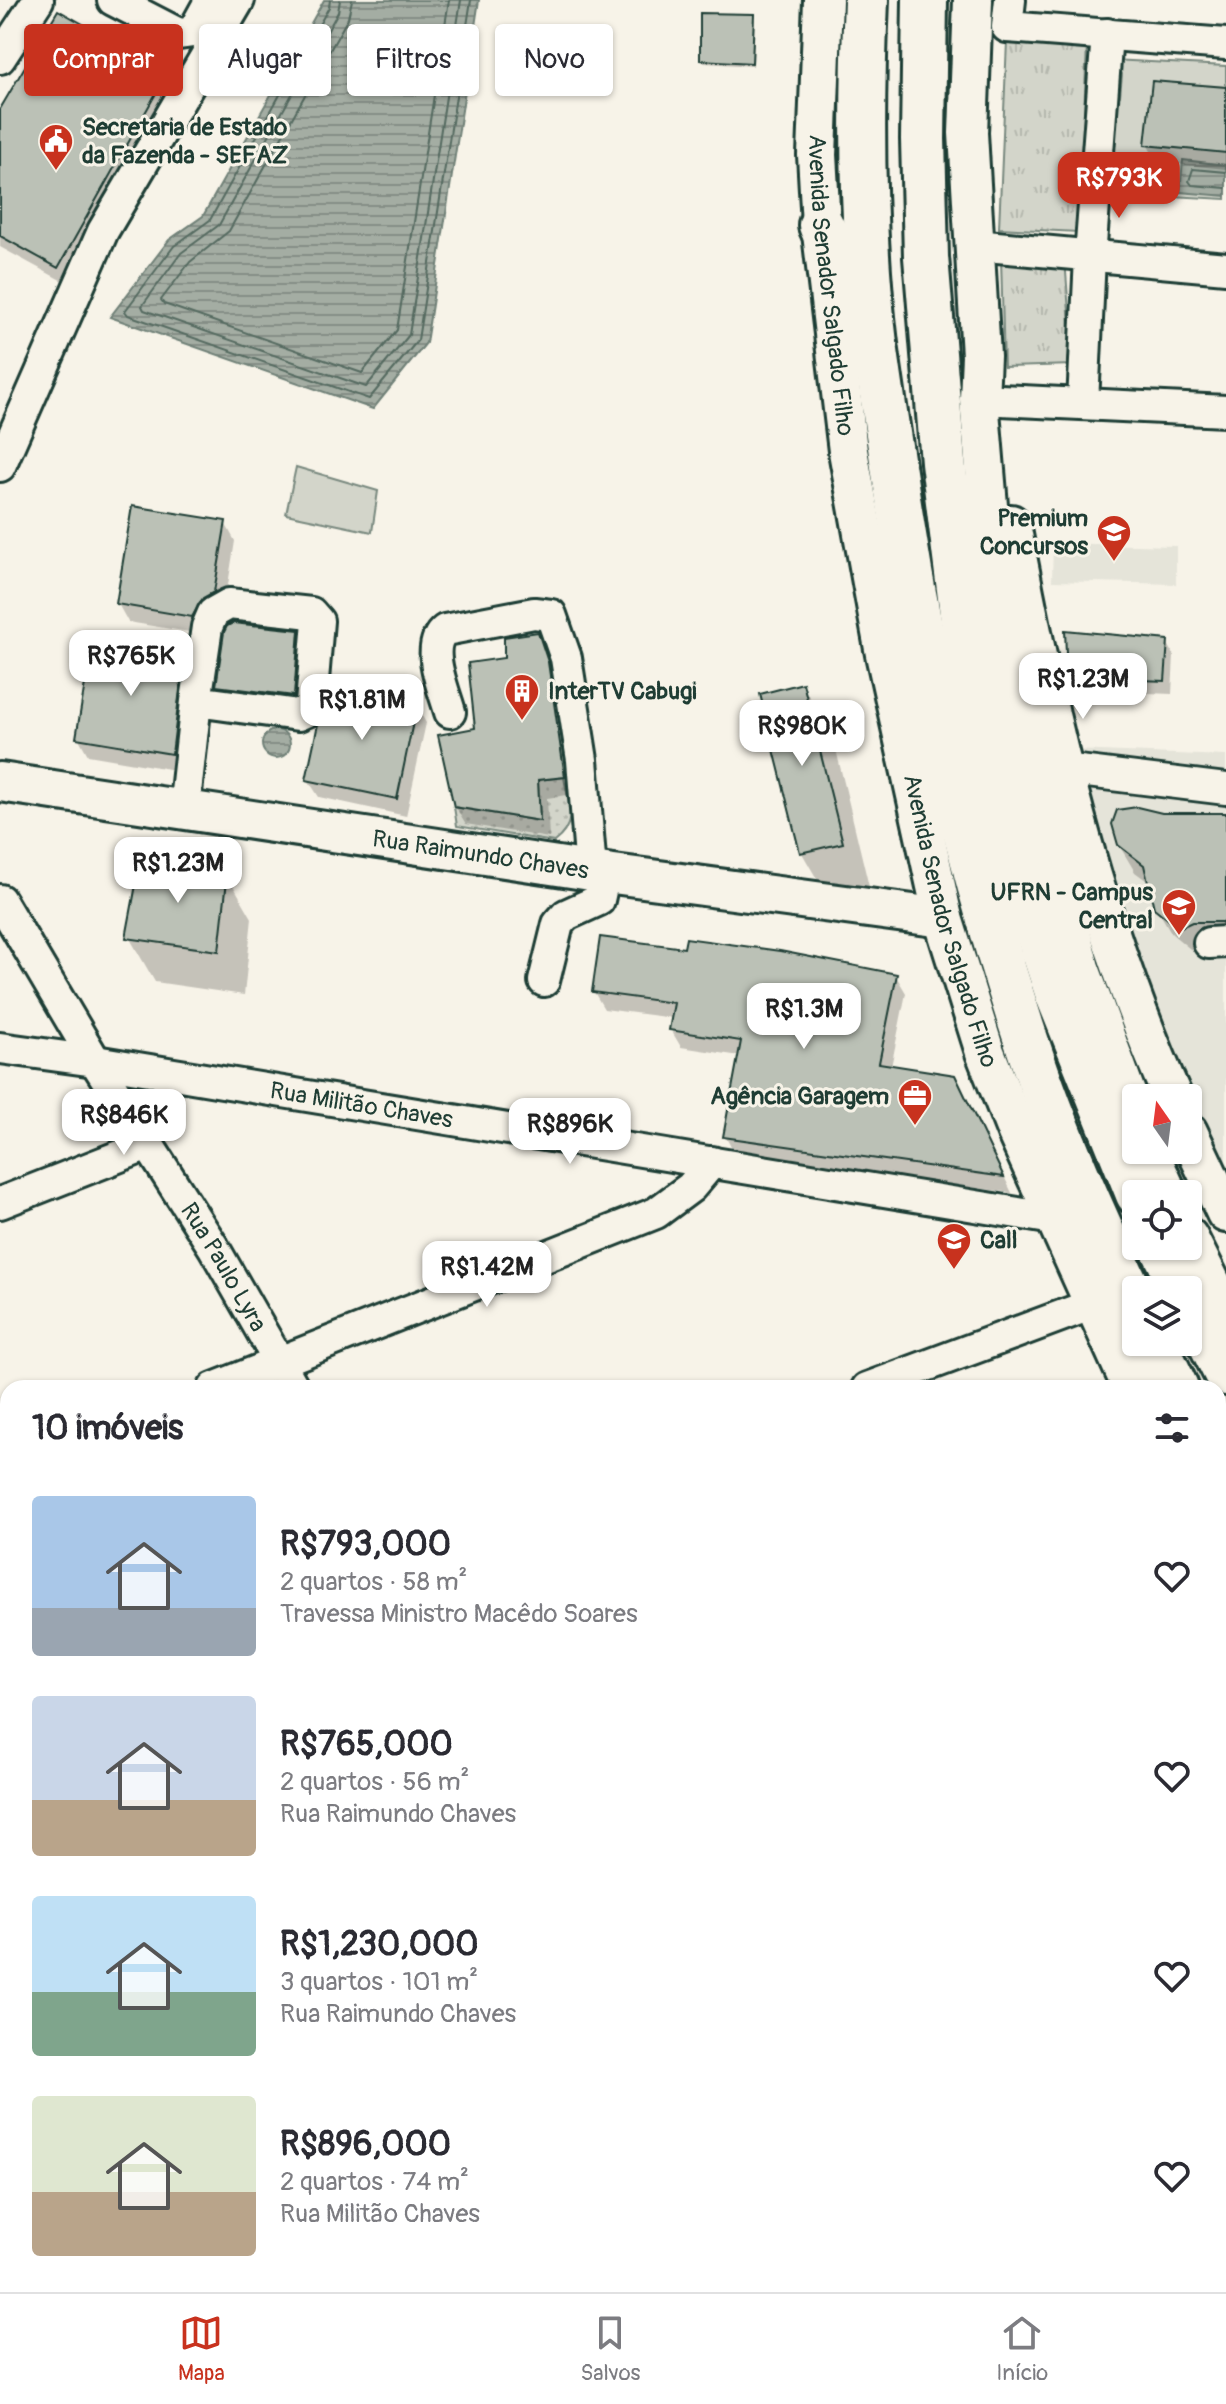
<!DOCTYPE html>
<html lang="pt">
<meta charset="utf-8">
<style>
body{margin:0;font-family:Pangolin,sans-serif;background:#f7f7f7;color:#2b2b33;height:100vh;display:flex;flex-direction:column;font-size:30px;white-space:nowrap}
*{box-sizing:border-box;margin:0}
p{font-size:26px;color:#7c7c81}
.icon{flex:none;width:44px;height:44px;fill:none;stroke:currentColor;stroke-width:2;stroke-linecap:round;stroke-linejoin:round}
.map{position:relative;flex:1;overflow:hidden}
.sheet{position:absolute;left:0px;top:1380px;width:1226px;height:912px;display:flex;flex-direction:column;background:#fff;border-radius:24px 24px 0 0;box-shadow:0 2px 6px #0004}
.sheet>*{flex:none}
.hud{position:absolute;left:24px;top:24px;width:800px;height:72px;display:flex;gap:16px}
.needle{width:52px;rotate:346deg}
.tools{position:absolute;left:1122px;top:1084px;display:grid;gap:16px}
.tools a{display:grid;place-items:center;width:80px;height:80px;border-radius:8px;background:#fff;box-shadow:0 2px 6px #0004;font-size:40px}
.price{position:absolute;translate:-50% -68px;padding:0 18px;border-radius:16px;background:#fff;color:#222;font-size:26px;line-height:52px;filter:drop-shadow(0 2px 4px #0008)}
.price::after{content:'';position:absolute;left:50%;top:48px;width:24px;height:18px;margin-left:-12px;background:inherit;clip-path:polygon(0 0,100% 0,50% 100%)}
.price.on{background:#c8321e;color:#fff}
ul{padding:0;list-style:none}
li{display:flex;align-items:center;gap:24px;height:200px;padding:0 32px}
li span{display:grid;place-items:center;flex:none;width:224px;height:160px;border-radius:8px;color:#555}
li>.icon{margin-inline-start:auto}
span .icon{width:96px;height:96px;fill:#fffc;stroke-width:1}
li b{font-size:34px}
h2{display:flex;justify-content:space-between;align-items:center;height:96px;padding:0 32px;font-size:34px}
.chip{padding:0 28px;border-radius:8px;background:#fff;box-shadow:0 2px 6px #0004;font-size:28px;line-height:72px}
.chip.on{background:#c8321e;color:#fff}
.dock{display:flex;justify-content:space-around;align-items:center;height:112px;border-top:2px solid #e1e1e2;background:#fff;font-size:22px;color:#7c7c81}
.dock a{display:grid;justify-items:center;gap:4px}
.dock .on{color:#c8321e}
.map>svg:first-child{display:block}
.built{fill:#e5e4d9}
.grass{fill:url(#grass-dots);stroke:#79897f;stroke-width:2}
.park{fill:url(#park-tufts);stroke:#79897f;stroke-width:2}
.pitch{fill:#d3d5ca;stroke:#79897f;stroke-width:2}
.water{fill:url(#water-rules);stroke:#6f8077;stroke-width:2}
.shadow{fill:#0003}
.lines{fill:none;stroke-linecap:round;stroke-linejoin:round}
.shore{stroke:#546a60;stroke-width:2}
.building{fill:#bbc1b6;stroke:#1f3d34;stroke-width:2}
.minor-casing{stroke:#1f3d34;stroke-width:36}
.major-casing{stroke:#1f3d34;stroke-width:44}
.highway-casing{stroke:#1f3d34;stroke-width:50}
.minor{stroke:#f7f3e8;stroke-width:30}
.major{stroke:#f7f3e8;stroke-width:38}
.highway{stroke:#f7f3e8;stroke-width:44}
.labels{text-anchor:middle;stroke-width:6;stroke-linejoin:round;paint-order:stroke}
.poi-label{font-size:24px;font-weight:bold;fill:#1f3d34;stroke:#f7f3e8;text-anchor:start}
.street-label{font-size:24px;fill:#1f3d34;stroke:#f7f3e8}
</style>
<div class="map">
<svg width="1226" height="2292" viewBox="0 0 1226 2292">
<defs>
<pattern id="grass-dots" width="8" height="8" patternUnits="userSpaceOnUse" patternTransform="scale(2)"><rect width="8" height="8" fill="#d3d5ca"/><path d="M2 2h.1M6 6h.1" fill="none" stroke="#b5b8ae" stroke-width="1.8" stroke-linecap="round"/></pattern>
<pattern id="park-tufts" width="24" height="20" patternUnits="userSpaceOnUse" patternTransform="scale(2)"><rect width="24" height="20" fill="#d3d5ca"/><path d="M3 7l-1-3M5 7V3M7 7l1-3M15 17l-1-3M17 17v-4M19 17l1-3" fill="none" stroke="#b5b8ae"/></pattern>
<pattern id="water-rules" width="6" height="5" patternUnits="userSpaceOnUse" patternTransform="scale(2)"><rect width="6" height="5" fill="#a4ada3"/><path d="M0 2.5h6" fill="none" stroke="#858e86"/></pattern>
</defs>
<rect width="100%" height="100%" fill="#f7f3e8"/>
<filter id="ink" filterUnits="userSpaceOnUse"><feTurbulence type="fractalNoise" baseFrequency=".0125" numOctaves="2"/><feDisplacementMap in="SourceGraphic" scale="16" xChannelSelector="R" yChannelSelector="G"/><feConvolveMatrix kernelMatrix="1 2 1 2 8 2 1 2 1" color-interpolation-filters="sRGB"/></filter>
<g filter="url(#ink)">
<g class="built">
<path d="M1053,543L1176,546V584L1052,581Z"/>
<path d="M1074,750L1226,756V1168L1180,1071L1145,981Z"/>
<path d="M797,2284H928L931,2292H802Z"/>
</g>
<path class="grass" d="M564,777C568,804 579,823 554,842L457,826L454,807L540,821L538,780Z"/>
<g class="park">
<path d="M1007,41L1087,45L1079,232L999,228Z"/>
<path d="M1001,257L1065,259L1073,365L1004,367Z"/>
</g>
<g class="pitch">
<path d="M1112,60L1226,66V199L1098,192L1105,112L1120,96L1122,74Z"/>
<path d="M296,467L378,491L372,532L286,514Z"/>
</g>
<g class="water">
<path d="M324,0H479L426,343L373,409L110,317L169,240L203,216Z"/>
<path d="M1183,160L1226,165V196L1180,192Z"/>
<circle cx="276" cy="744" r="14"/>
</g>
<g class="shadow">
<path d="M753,16L755,20L753,66L704,63L702,59Z"/>
<path d="M166,73L176,91L68,284L0,247V113Z"/>
<path d="M1226,89V169L1157,162L1147,144Z"/>
<path d="M225,523L235,541L224,610L202,634L128,622L118,604Z"/>
<path d="M298,632L308,650L303,713L229,703L219,685Z"/>
<path d="M537,634L547,652L558,682L574,794L547,798L549,838L466,824L455,806L478,730L506,659Z"/>
<path d="M1167,642L1174,655L1172,694L1076,690L1069,677Z"/>
<path d="M183,658L193,676L181,771L88,755L78,737Z"/>
<path d="M802,685L833,737L871,895L832,905L802,853Z"/>
<path d="M416,705L426,723L406,816L319,797L308,780Z"/>
<path d="M1162,815H1226V947H1207L1195,953L1172,934L1156,907L1150,883L1135,872L1119,845Z"/>
<path d="M226,873L252,918L244,995L155,982L129,937Z"/>
<path d="M896,976L906,993L891,1067L965,1095L1012,1193L735,1154L725,1136L740,1056L681,1047L671,1030L673,1018L604,1009L594,992Z"/>
</g>
<g class="lines">
<g class="shore">
<path d="M330,0L329,7L210,220L174,246L125,311L128,315L369,399L418,340L471,0"/>
<path d="M340,0L338,12L219,225L181,253L142,306L144,310L366,387L409,335L461,0"/>
<path d="M352,0L348,18L229,231L190,262L161,300L164,304L362,373L397,330L449,0"/>
<path d="M1226,172L1193,169L1189,181L1192,185L1226,188"/>
</g>
</g>
<g class="building">
<path d="M58,10L168,72L58,268L0,236V109Z"/>
<path d="M700,13L754,14L752,63L700,60Z"/>
<path d="M1152,81L1226,87V153L1145,145Z"/>
<path d="M132,506L226,521L214,592L203,598L192,617L116,604Z"/>
<path d="M233,623L299,630L294,696L216,686L224,632L227,626Z"/>
<path d="M1065,630L1168,640L1165,681L1067,677Z"/>
<path d="M538,632L548,662L565,777L538,780L540,821L454,807L438,735L475,728L468,663L504,658V637Z"/>
<path d="M92,641L184,657L172,754L76,738Z"/>
<path d="M803,683L843,843L800,853L760,694Z"/>
<path d="M331,685L417,703L397,799L306,780L318,724L329,706Z"/>
<path d="M1137,807L1162,813H1226V922H1192L1179,928L1154,908L1144,865L1118,845L1112,824L1117,810Z"/>
<path d="M141,858L228,871L219,951L126,938Z"/>
<path d="M600,937L684,948L686,938L780,951L897,974L879,1063L955,1075L1004,1177L723,1137L741,1041L669,1030L674,1003L592,992Z"/>
</g>
<g class="lines">
<g class="minor-casing">
<g id="minor">
<path d="M113,0L179,34L193,32L209,3"/>
<path d="M1010,0L1007,27L1226,44"/>
<path d="M0,58L38,0"/>
<path d="M975,245L1226,268"/>
<path d="M979,399L1226,411"/>
<path d="M1083,403L1090,257L1107,34"/>
<path d="M0,466L103,231L239,0"/>
<path d="M450,712C444,690 424,646 445,630L534,613L551,615L566,658L582,760L591,871"/>
<path d="M1063,769L1226,789"/>
<path d="M184,811L196,701L207,627L213,613L229,604L311,613L318,621L311,704L307,711L298,715L196,701"/>
<path id="s1" d="M0,900L95,1061L214,1248L294,1388"/>
<path d="M1209,943L1226,942"/>
<path d="M544,981L558,924L566,915L599,900L605,873"/>
<path id="s2" d="M0,1048L95,1061L1054,1219"/>
<path d="M0,1203L148,1145"/>
<path d="M214,1388L656,1213L691,1187L712,1162"/>
<path d="M867,1388L1093,1304"/>
<path d="M0,1475L8,1472"/>
<path d="M2,1747L8,1757"/>
<path d="M1218,1782L1226,1778"/>
<path d="M0,2040L8,2035"/>
<path d="M1218,2056L1226,2053"/>
<path d="M774,2284L779,2292"/>
<path d="M0,2292L5,2263"/>
<path d="M43,2292L58,2284"/>
<path d="M646,2292L666,2284"/>
</g>
</g>
<g class="major-casing">
<g id="major">
<path id="s3" d="M823,0L817,155L821,225L848,451L885,654L943,918L985,1052L1017,1133L1132,1388"/>
<path d="M973,0L968,133L981,356L979,399L998,624L1018,728L1080,968L1136,1120"/>
<path d="M1011,524C1046,716 1093,919 1173,1098"/>
<path id="s4" d="M0,782L591,871L943,918"/>
<path d="M1188,1132L1226,1213"/>
<path d="M1148,1150L1168,1194"/>
<path d="M1188,1237L1226,1313"/>
<path d="M1218,1560L1226,1576"/>
</g>
</g>
<g class="highway-casing">
<g id="highway">
<path d="M866,0C861,114 861,230 875,344C882,395 890,447 898,498C926,682 968,866 1027,1043C1056,1132 1096,1220 1136,1305"/>
<path d="M925,0L923,139L926,257L943,462L964,629L988,752L1015,863L1058,995L1138,1194"/>
<path d="M821,225L862,314"/>
<path d="M1162,1246L1184,1290"/>
<path d="M1188,1298L1226,1373"/>
<path d="M1154,1342L1176,1388"/>
<path d="M1218,1469L1226,1484"/>
</g>
</g>
<use href="#minor" class="minor"/>
<use href="#major" class="major"/>
<use href="#highway" class="highway"/>
</g>
</g>
<defs>
<g id="civic-pin" transform="scale(1.8)"><path d="M0 17L-7.5 6A9.5 9.5 0 1 1 7.5 6Z" fill="#c8321e" stroke="#f7f3e8"/><path d="M-.6-6.5H3V-4.5H.6V-3L4-1V1h2V6H-6V1h2V-1L-.6-3ZM-1.2 2.5V6h2.4V2.5Z" fill="#fff"/></g>
<g id="school-pin" transform="scale(1.8)"><path d="M0 17L-7.5 6A9.5 9.5 0 1 1 7.5 6Z" fill="#c8321e" stroke="#f7f3e8"/><path d="M0-5L7-2L0 1L-7-2ZM-4 1L0 2.5L4 1V4Q0 6-4 4Z" fill="#fff"/></g>
<g id="building-pin" transform="scale(1.8)"><path d="M0 17L-7.5 6A9.5 9.5 0 1 1 7.5 6Z" fill="#c8321e" stroke="#f7f3e8"/><path d="M-4-6H4V6H1V3H-1V6H-4ZM-2.5-4.3h1.7v1.8h-1.7ZM.8-4.3h1.7v1.8H.8ZM-2.5-1h1.7V.8h-1.7ZM.8-1h1.7V.8H.8Z" fill="#fff"/></g>
<g id="university-pin" transform="scale(1.8)"><path d="M0 17L-7.5 6A9.5 9.5 0 1 1 7.5 6Z" fill="#c8321e" stroke="#f7f3e8"/><path d="M0-5L7-2L0 1L-7-2ZM-4 1L0 2.5L4 1V4Q0 6-4 4Z" fill="#fff"/></g>
<g id="office-pin" transform="scale(1.8)"><path d="M0 17L-7.5 6A9.5 9.5 0 1 1 7.5 6Z" fill="#c8321e" stroke="#f7f3e8"/><path d="M-6-3h4V-5.5h4V-3h4V5H-6ZM-1-4.5V-3h2v-1.5ZM-6 0V1H6V0Z" fill="#fff"/></g>
</defs>
<g fill-rule="evenodd">
<use href="#civic-pin" x="56" y="141"/>
<use href="#school-pin" x="1114" y="532"/>
<use href="#building-pin" x="522" y="691"/>
<use href="#university-pin" x="1179" y="906"/>
<use href="#office-pin" x="915" y="1096"/>
<use href="#school-pin" x="954" y="1240"/>
</g>
<g class="labels">
<g class="poi-label">
<text x="82" y="135">Secretaria de Estado<tspan x="82" dy="28">da Fazenda - SEFAZ</tspan></text>
<text x="1088" y="526" text-anchor="end">Premium<tspan x="1088" dy="28">Concursos</tspan></text>
<text x="548" y="699">InterTV Cabugi</text>
<text x="1153" y="900" text-anchor="end">UFRN - Campus<tspan x="1153" dy="28">Central</tspan></text>
<text x="889" y="1104" text-anchor="end">Agência Garagem</text>
<text x="980" y="1248">Call</text>
</g>
<g class="street-label">
<text dy="8" stroke="none"><textPath href="#s3" startOffset="286">Avenida Senador Salgado Filho</textPath></text>
<text dy="8" stroke="none"><textPath href="#s4" startOffset="486">Rua Raimundo Chaves</textPath></text>
<text dy="8" stroke="none"><textPath href="#s3" startOffset="934">Avenida Senador Salgado Filho</textPath></text>
<text dy="8" stroke="none"><textPath href="#s2" startOffset="366">Rua Militão Chaves</textPath></text>
<text dy="8" stroke="none"><textPath href="#s1" startOffset="430">Rua Paulo Lyra</textPath></text>
</g>
</g>
</svg>
<div class="tools">
<a><svg class="needle" viewBox="-14 -14 28 28"><path d="M0-13l5 13h-10z" fill="#e53935"/><path d="M0 13l5-13h-10z" fill="#7c7c81"/></svg></a>
<a><svg class="icon" aria-label="locate" viewBox="0 0 24 24"><circle cx="12" cy="12" r="6"/><path d="M12 2v4M12 18v4M2 12h4M18 12h4"/></svg></a>
<a><svg class="icon" aria-label="layers" viewBox="0 0 24 24"><path d="M12 4l9 5-9 5-9-5zM3 14l9 5 9-5"/></svg></a>
</div>
<b class="price on" style="left:1119px;top:220px">R$793K</b>
<b class="price" style="left:131px;top:698px">R$765K</b>
<b class="price" style="left:1083px;top:721px">R$1.23M</b>
<b class="price" style="left:362px;top:742px">R$1.81M</b>
<b class="price" style="left:802px;top:768px">R$980K</b>
<b class="price" style="left:178px;top:905px">R$1.23M</b>
<b class="price" style="left:804px;top:1051px">R$1.3M</b>
<b class="price" style="left:124px;top:1157px">R$846K</b>
<b class="price" style="left:570px;top:1166px">R$896K</b>
<b class="price" style="left:487px;top:1309px">R$1.42M</b>
<div class="hud">
<a class="chip on">Comprar</a>
<a class="chip">Alugar</a>
<a class="chip">Filtros</a>
<a class="chip">Novo</a>
</div>
<section class="sheet">
<h2>10 imóveis<svg class="icon" aria-label="filters" viewBox="0 0 24 24"><path d="M4 7h16M4 17h16"/><circle cx="9" cy="7" r="2"/><circle cx="15" cy="17" r="2"/></svg></h2>
<ul>
<li><span style="background:linear-gradient(#a9c7e8 70%,#9aa5b1 0)"><svg class="icon" aria-label="home" viewBox="0 0 24 24"><path d="M3 11l9-7 9 7M6 9v11h12V9"/></svg></span><div><b>R$793,000</b><p>2 quartos · 58 m²</p><p>Travessa Ministro Macêdo Soares</p></div><svg class="icon" aria-label="heart" viewBox="0 0 24 24"><path d="M12 20l-8-8c-3-5 5-10 8-4 3-6 11-1 8 4z"/></svg></li>
<li><span style="background:linear-gradient(#c9d6e8 65%,#b9a48a 0)"><svg class="icon" aria-label="home" viewBox="0 0 24 24"><path d="M3 11l9-7 9 7M6 9v11h12V9"/></svg></span><div><b>R$765,000</b><p>2 quartos · 56 m²</p><p>Rua Raimundo Chaves</p></div><svg class="icon" aria-label="heart" viewBox="0 0 24 24"><path d="M12 20l-8-8c-3-5 5-10 8-4 3-6 11-1 8 4z"/></svg></li>
<li><span style="background:linear-gradient(#bfe0f5 60%,#7fa58c 0)"><svg class="icon" aria-label="home" viewBox="0 0 24 24"><path d="M3 11l9-7 9 7M6 9v11h12V9"/></svg></span><div><b>R$1,230,000</b><p>3 quartos · 101 m²</p><p>Rua Raimundo Chaves</p></div><svg class="icon" aria-label="heart" viewBox="0 0 24 24"><path d="M12 20l-8-8c-3-5 5-10 8-4 3-6 11-1 8 4z"/></svg></li>
<li><span style="background:linear-gradient(#dfe7d0 60%,#b9a48a 0)"><svg class="icon" aria-label="home" viewBox="0 0 24 24"><path d="M3 11l9-7 9 7M6 9v11h12V9"/></svg></span><div><b>R$896,000</b><p>2 quartos · 74 m²</p><p>Rua Militão Chaves</p></div><svg class="icon" aria-label="heart" viewBox="0 0 24 24"><path d="M12 20l-8-8c-3-5 5-10 8-4 3-6 11-1 8 4z"/></svg></li>
</ul>
</section>
</div>
<nav class="dock">
<a class="on"><svg class="icon" aria-label="map" viewBox="0 0 24 24"><path d="M3 6l6-2 6 2 6-2v14l-6 2-6-2-6 2zM9 4v14M15 6v14"/></svg>Mapa</a>
<a><svg class="icon" aria-label="saved" viewBox="0 0 24 24"><path d="M7 4h10v16l-5-4-5 4z"/></svg>Salvos</a>
<a><svg class="icon" aria-label="home" viewBox="0 0 24 24"><path d="M3 11l9-7 9 7M6 9v11h12V9"/></svg>Início</a>
</nav>
